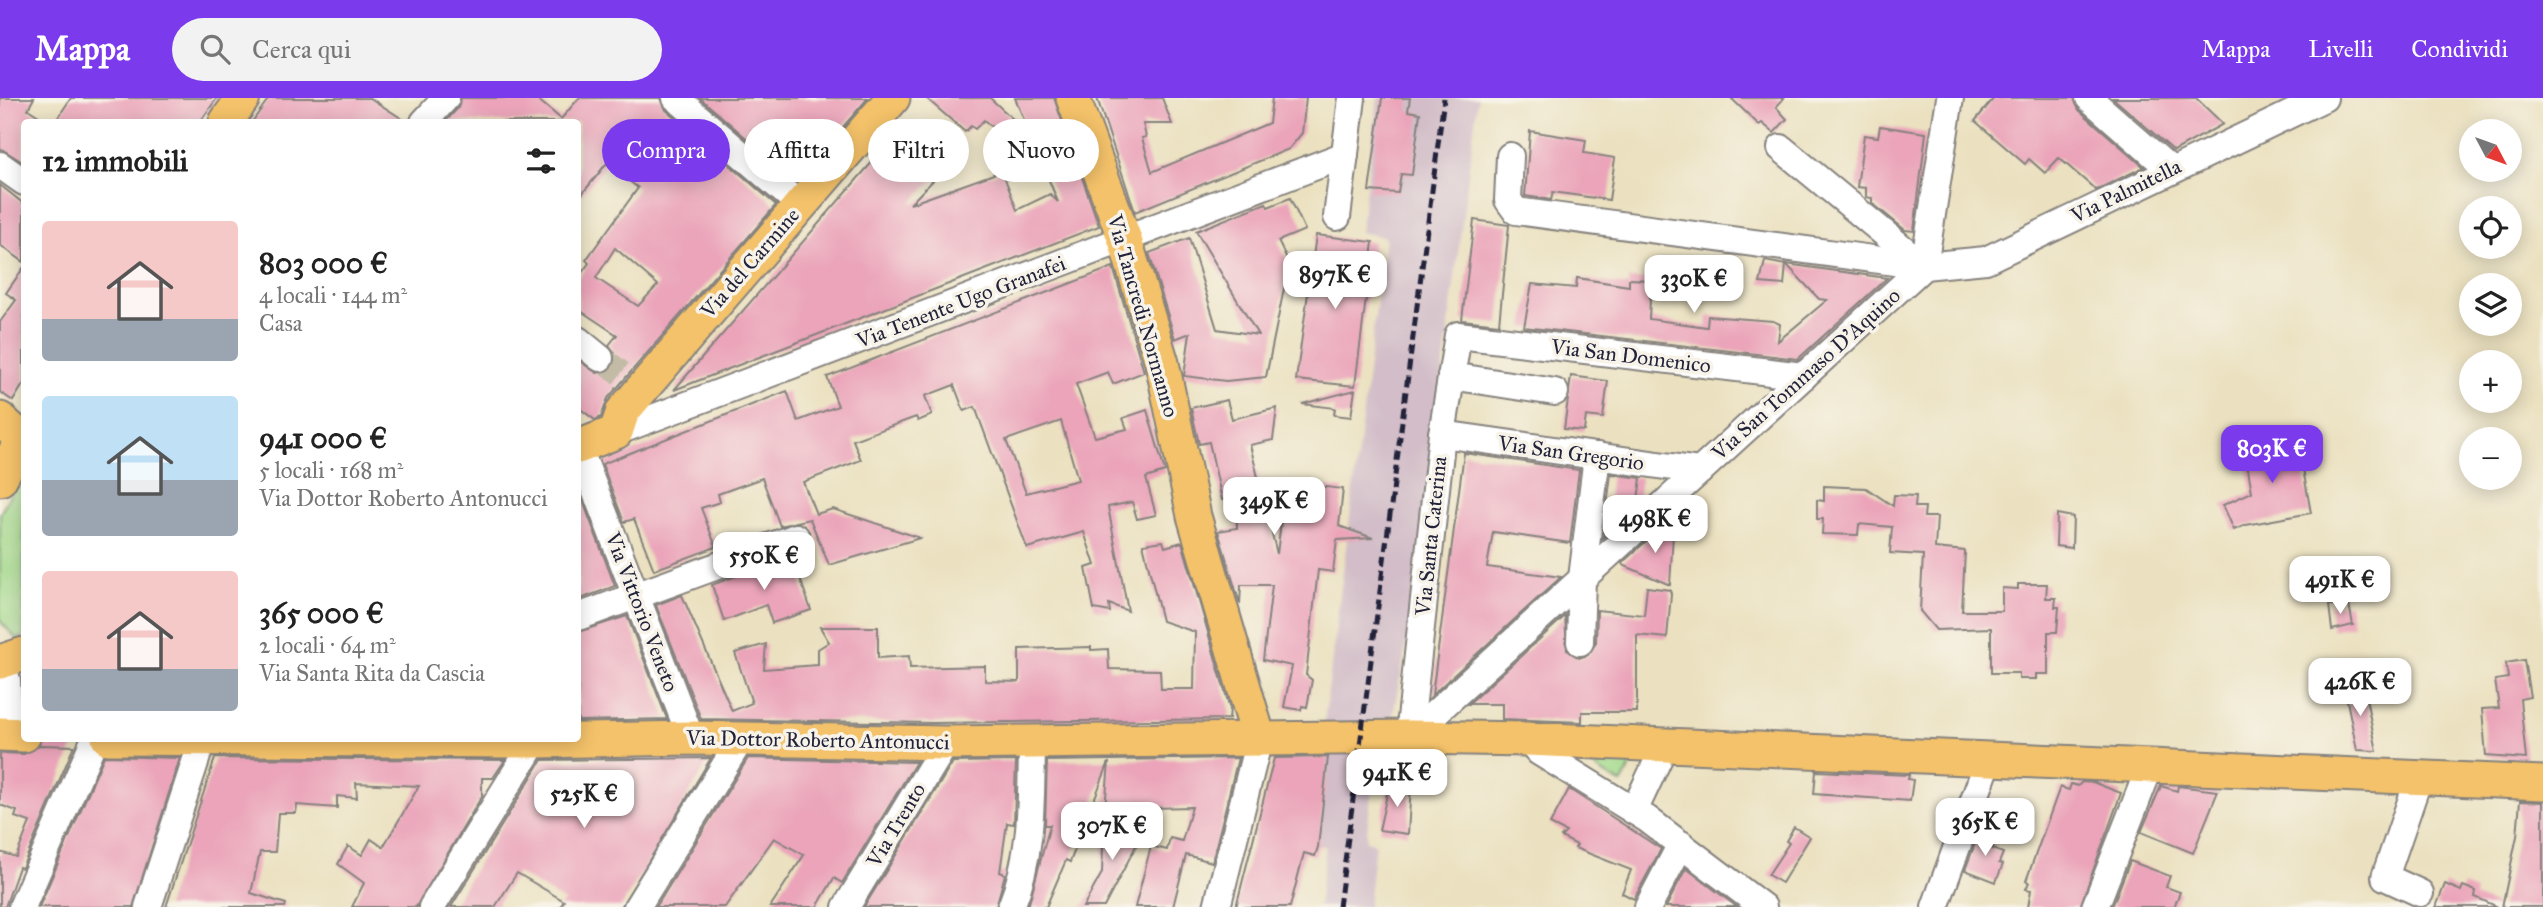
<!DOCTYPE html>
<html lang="it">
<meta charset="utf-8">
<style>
body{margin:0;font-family:"IM FELL Great Primer",serif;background:#f2f2f2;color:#222;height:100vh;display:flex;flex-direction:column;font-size:26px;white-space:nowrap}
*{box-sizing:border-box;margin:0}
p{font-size:23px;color:#767676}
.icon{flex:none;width:38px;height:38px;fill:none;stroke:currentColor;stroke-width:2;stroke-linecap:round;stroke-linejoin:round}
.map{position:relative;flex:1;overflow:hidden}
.sheet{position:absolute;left:21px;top:21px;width:560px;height:623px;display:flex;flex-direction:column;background:#fff;border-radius:7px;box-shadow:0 4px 18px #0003}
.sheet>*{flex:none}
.banner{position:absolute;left:602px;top:21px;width:665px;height:63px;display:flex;gap:14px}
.needle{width:46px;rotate:131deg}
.fabs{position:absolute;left:2459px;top:21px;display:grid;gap:14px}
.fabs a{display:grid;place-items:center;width:63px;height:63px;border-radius:50%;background:#fff;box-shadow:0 4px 18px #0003;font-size:35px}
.price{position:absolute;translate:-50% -60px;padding:0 16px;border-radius:14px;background:#fff;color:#222;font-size:23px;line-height:46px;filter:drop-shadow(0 2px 4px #0008)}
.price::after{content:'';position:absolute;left:50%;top:42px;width:21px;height:16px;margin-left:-10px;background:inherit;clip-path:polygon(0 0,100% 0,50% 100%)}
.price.current{background:#7c3aed;color:#fff}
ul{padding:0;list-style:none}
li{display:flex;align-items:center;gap:21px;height:175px;padding:0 21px}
li span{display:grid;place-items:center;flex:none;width:196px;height:140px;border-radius:7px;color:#555}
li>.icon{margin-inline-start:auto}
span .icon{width:84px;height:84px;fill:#fffc;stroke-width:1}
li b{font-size:30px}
h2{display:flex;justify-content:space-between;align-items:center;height:84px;padding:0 21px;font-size:30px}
.chip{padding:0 24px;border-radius:32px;background:#fff;box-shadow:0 4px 18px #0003;font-size:24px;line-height:63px}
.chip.current{background:#7c3aed;color:#fff}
header{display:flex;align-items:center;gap:42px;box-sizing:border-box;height:98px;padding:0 35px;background:#7c3aed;color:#fff}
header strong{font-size:33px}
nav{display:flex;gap:38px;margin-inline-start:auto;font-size:24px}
.search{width:490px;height:63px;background:#f2f2f2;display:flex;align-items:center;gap:18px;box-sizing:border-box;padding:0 24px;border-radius:38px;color:#767676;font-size:26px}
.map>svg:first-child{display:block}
.industrial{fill:#d2bdc8}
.green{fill:#a3d98a;stroke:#627e62;stroke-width:2}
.building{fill:#eba4ba;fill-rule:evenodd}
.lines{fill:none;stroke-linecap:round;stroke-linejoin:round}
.minor-tunnel{stroke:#c3bba5;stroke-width:26;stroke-dasharray:26 13;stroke-linecap:butt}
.minor-casing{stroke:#86827e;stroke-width:30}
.major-casing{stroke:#86827e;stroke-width:37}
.minor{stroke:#fff;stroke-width:26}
.major{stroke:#f4c26a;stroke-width:33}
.rail{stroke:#22223b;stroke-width:5;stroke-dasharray:10 5;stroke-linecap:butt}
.labels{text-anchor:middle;stroke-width:7;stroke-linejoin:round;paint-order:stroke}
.street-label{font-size:21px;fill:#22223b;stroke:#f7f3e8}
</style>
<header>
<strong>Mappa</strong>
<div class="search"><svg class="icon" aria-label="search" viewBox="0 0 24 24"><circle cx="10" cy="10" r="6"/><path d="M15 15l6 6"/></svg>Cerca qui</div>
<nav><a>Mappa</a><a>Livelli</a><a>Condividi</a></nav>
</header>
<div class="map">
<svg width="2543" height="809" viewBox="0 0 2543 809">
<rect width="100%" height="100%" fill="#f7f3e8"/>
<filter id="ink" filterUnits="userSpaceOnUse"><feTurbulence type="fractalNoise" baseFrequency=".0143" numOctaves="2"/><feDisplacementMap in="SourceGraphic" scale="14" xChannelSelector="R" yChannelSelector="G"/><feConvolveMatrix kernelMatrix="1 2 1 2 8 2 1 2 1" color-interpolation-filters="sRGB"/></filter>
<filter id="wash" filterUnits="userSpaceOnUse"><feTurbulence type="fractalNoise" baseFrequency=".00686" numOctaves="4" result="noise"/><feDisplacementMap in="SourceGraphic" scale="28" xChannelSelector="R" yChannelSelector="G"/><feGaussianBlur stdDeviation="1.57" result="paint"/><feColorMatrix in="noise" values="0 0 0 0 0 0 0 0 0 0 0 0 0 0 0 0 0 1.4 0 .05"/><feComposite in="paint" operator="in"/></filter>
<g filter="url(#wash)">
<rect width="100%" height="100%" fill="#ebe1c0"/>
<path class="industrial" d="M1378,0H1478L1410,528L1391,627L1381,628L1376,656L1366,743L1375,745L1368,809H1318L1326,749L1315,747L1321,724L1328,657L1336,658L1338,626L1324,625L1385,139L1360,134Z"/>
<g class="green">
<path d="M24,370V538L17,541L0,523V416Z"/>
<path d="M1564,650L1638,655L1621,686Z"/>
</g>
<g id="blocks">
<g class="building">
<path d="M0,0H34L28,11L48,24H24V65L0,50Z"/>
<path d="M71,0H217L200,24H55Z"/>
<path d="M269,0H370L407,24H252Z"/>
<path d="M461,0H536L561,21L579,0H661L666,12L776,107L608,300L601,319L595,322L578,309V262L597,275L606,274L615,263V255L609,247L617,237L578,211V180L589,165L586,162L638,90L607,65L578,101V24H445L458,10ZM615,150L658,187L638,208L596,180Z"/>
<path d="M700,0H868L796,83Z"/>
<path d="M926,0H990L1014,22L1001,37L984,22L975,31L971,28L965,34Z"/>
<path d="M1015,0H1054L1099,128L674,292L900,32L944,71L910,106L1002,73L1017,112L1050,96L1058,104Z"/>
<path d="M1097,0H1162L1172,26H1143L1146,39L1142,40L1152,74L1269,25L1272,0H1306L1302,35L1289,51L1135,114Z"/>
<path d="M1382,0H1410L1408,13L1420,15L1412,77L1401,76L1398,95L1369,93Z"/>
<path d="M1731,0H1784L1776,9L1787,21L1774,35L1762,25L1759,27Z"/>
<path d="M1994,0H2074L2079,12L2144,69L2096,92L2059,60L2045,75L2029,61L2025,66L1975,23Z"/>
<path d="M2113,0H2196L2223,26L2174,53Z"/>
<path d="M1880,28L1926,35L1914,133L1905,132L1872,105V100L1866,99V90L1857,89L1864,37L1878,39Z"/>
<path d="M1530,33L1586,42L1584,55L1615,60L1609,102L1553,94L1551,102L1525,98Z"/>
<path d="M0,87L24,106V164L0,147Z"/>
<path d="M1290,100L1305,132L1278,143L1289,166L1266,279L1226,283L1184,278L1190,235L1175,241L1149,155L1189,140L1217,231L1258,237L1196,133L1266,105L1268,109Z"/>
<path d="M1474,122L1509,127L1499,226L1462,222Z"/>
<path d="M1316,137L1373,144L1355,288L1296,282Z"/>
<path d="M1765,163L1786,167L1784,187L1760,185Z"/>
<path d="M1786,166L1887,180L1798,261L1524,229L1532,186L1576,190L1577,180L1629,188V181L1651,182L1649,221L1707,229L1708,218L1773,223L1780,226L1778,243L1827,202L1819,201Z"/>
<path d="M24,169V285L13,303L0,294V224L16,202L6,195Z"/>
<path d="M1113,169L1144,274L1113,286L1108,274L1076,286L1095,339L1127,331L1123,320L1147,312L1165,374L1146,380L1156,417L1137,421L1132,404L1108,409L1128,513L1109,506L1110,514L1094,511L1086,470L1095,467L1084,434L1027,450L975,309L964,313L954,287L925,298L932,317L918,323L916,319L853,342L861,362L803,384L816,416L833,411L920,440L829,467L810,421L780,428L762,380L718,396L720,404L701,410L716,449L654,472L634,421L624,424L602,366L787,293L798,323L838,308L827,279ZM1061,323L1078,382L1026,395L1006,342Z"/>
<path d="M1571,278L1608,283L1603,320L1586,318L1584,333L1564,331Z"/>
<path d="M1355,292L1351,319L1334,317L1335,310L1302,306Z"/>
<path d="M1227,302L1232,321L1277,310L1273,342L1250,347L1277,456L1286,384L1343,391L1339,428L1373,440L1337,442L1333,474L1318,472L1306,577L1312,582L1307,609L1302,608L1301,612L1284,609L1292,568L1263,562L1272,487H1241L1240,506L1218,433L1237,430L1236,399L1222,402L1209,344L1199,346L1191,310Z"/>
<path d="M2297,338L2311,415L2246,427L2234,432L2223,407L2252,394L2244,348Z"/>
<path d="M1464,355L1579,372L1570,445L1493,434L1487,469L1561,479L1432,597Z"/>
<path d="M1611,376L1641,380L1638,402H1644L1603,440Z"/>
<path d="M1824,388L1866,390L1893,408L1894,397L1916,398L1915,409H1925L1924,419H1937L1935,450L1965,453L1962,513H2002V490L2018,491V486H2047L2046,500H2056L2055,509H2059L2057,534H2048V576H2036V581H2019V575H1991V530L1936,532L1920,513L1923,457L1890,455L1892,429L1859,426L1858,437L1822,436L1823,421H1817V402L1824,403Z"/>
<path d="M578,390L615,488L578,502Z"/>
<path d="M2057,416L2073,419L2072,450L2056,448Z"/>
<path d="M1674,418L1670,487L1623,467L1622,465Z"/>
<path d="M1163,443L1165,449L1182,444L1230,611L1229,621L933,625L701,621L656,507L682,497L732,613L752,605L735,555L766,546L764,571L818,567V551L829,544L820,529H878V560L909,558L910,570L985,568V583L1019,584V551L1091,549V552L1108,551L1109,571L1160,572L1161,591H1194L1195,534L1162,523L1143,446Z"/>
<path d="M792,457L811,512L772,525L766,507L724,523L712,487Z"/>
<path d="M1647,489L1670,492L1671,496L1667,540L1637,537V614H1582V624L1502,621V606H1468L1565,518L1567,552L1579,560L1588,557L1596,545L1597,512L1644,517Z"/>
<path d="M2349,506L2353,527L2332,532L2329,507Z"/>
<path d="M627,518L667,621L578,623V534Z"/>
<path d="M2524,562L2530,599L2520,601L2526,661L2486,658L2482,611L2499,610L2495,582L2508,580L2506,565Z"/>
<path d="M2363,586L2377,653L2357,652L2344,588Z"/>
<path d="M40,647L74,648L22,770L19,769L5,809H0V754L16,759L30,724L15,719L17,713L0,707V655L24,656Z"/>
<path d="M104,658L180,660L133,809H39Z"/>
<path d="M1328,659L1318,749L1315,758L1304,755L1290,809H1236L1274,660Z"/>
<path d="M215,660L505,662L493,680H482V698L416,809H352L364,785L338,766L348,748L362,757L371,741L383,749L419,688L356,685L357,700L337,698V710L297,707L296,715H278L275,754H260L251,795L286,806L285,809H166Z"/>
<path d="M711,660L621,809H560L564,803L517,775L495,809H451L542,662Z"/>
<path d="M748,660L916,664L842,785L834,780L817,809H770L804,757L774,740L725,809H656Z"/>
<path d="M1238,660L1212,764L1186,757L1173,809H1135L1151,748L1167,752L1170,740L1182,743L1192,709L1105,711L1109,664L1090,712H1067L1088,718L1070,764L1066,762L1046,809H1028L1050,727H1045L1047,663Z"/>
<path d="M1016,663L1014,726L1007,725L1000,774L1005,776L996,809H864L953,664Z"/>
<path d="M1816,673L1909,677L1908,681L1913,682L1910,703L1814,696Z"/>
<path d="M1390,683L1411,687L1408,736L1379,732Z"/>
<path d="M2082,684L2095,685L2121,695L2080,809H2028L2031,792L2026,791L2029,784L2026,783L2060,689L2069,692L2071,686L2078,688Z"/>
<path d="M2161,688L2177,693L2178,688L2218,693L2193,755L2141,734Z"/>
<path d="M1569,691L1661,751L1634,801L1622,795L1631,772L1575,750L1577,747L1561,739L1566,734L1550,726Z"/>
<path d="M2520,703L2543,704V809H2502L2517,738Z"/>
<path d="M1104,723L1136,731L1133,743L1138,744L1104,809H1083L1102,775Z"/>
<path d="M1794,729L1810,739L1782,785L1768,777L1789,745L1786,743Z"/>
<path d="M1980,733L1997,739L1992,751L2003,755L1999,765L2003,766L1996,784L1965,772Z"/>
<path d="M2130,763L2170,778L2166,789L2180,794L2174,809H2112Z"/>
<path d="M1686,770L1737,809H1666Z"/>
<path d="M2445,786L2461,793L2463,788L2476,793L2475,799L2498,809H2436Z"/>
</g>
</g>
</g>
<g filter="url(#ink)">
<use href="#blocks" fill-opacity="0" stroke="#86827e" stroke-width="2"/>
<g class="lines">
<path class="minor-tunnel" d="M600,260L632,284"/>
<g class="minor-casing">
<g id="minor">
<path d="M676,0L800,107"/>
<path d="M2089,0L2171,72"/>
<path d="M424,24L446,0"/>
<path d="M1781,50L1924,168"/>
<path d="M1510,58L1508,102L1516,113L1924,168L1986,162L2324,0"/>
<path d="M0,67L24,84"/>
<path d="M1337,119L1352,0"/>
<path d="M1924,168L1950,0"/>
<path d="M578,242L600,260"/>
<path d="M1451,278L1555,294"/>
<path d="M616,334L1345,57"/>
<path d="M1442,336L1700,373"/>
<path d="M578,348L691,640"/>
<path d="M578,519L796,439"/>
<path d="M1580,544L1582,480L1597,358"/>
<path d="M0,560L7,582L9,636"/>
<path d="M1409,639L1442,336L1458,237L1804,278"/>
<path d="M1409,639L1924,168"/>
<path d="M1527,641L1539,654L1647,721L1763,809"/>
<path d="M2419,680L2385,779L2420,795"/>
<path d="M1634,713L1665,647"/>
<path d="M22,809L95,640"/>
<path d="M148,809L202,643"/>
<path d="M432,809L535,643"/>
<path d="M637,809L740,643"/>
<path d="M846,809L946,645"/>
<path d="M1011,809C1033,755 1031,701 1032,644"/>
<path d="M1217,809L1259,641"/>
<path d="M1648,809L1681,746"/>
<path d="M1935,809L1989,661"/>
<path d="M2095,809L2150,668"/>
</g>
</g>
<g class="major-casing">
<g id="major">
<path d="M1073,0L1125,142L1162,265L1194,418L1259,641"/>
<path d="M226,24L243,0"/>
<path d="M0,321L22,341"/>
<path d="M578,349L616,334L623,313L893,0"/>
<path d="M0,381L24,338"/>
<path d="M0,564L24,556"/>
<path d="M0,636L24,637"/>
<path d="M108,640L535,643L691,640L946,645L1409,639L1527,641L2543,685"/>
</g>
</g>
<use href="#minor" class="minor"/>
<use href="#major" class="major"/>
<path class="rail" d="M1339,809L1444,0"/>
</g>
</g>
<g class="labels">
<g class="street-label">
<text transform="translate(2126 93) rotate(-26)" y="7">Via Palmitella</text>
<text transform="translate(750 165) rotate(-49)" y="7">Via del Carmine</text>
<text transform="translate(961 204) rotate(-21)" y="7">Via Tenente Ugo Granafei</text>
<text transform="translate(1143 218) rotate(74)" y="7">Via Tancredi Normanno</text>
<text transform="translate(1631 258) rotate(7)" y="7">Via San Domenico</text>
<text transform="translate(1806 276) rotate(-42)" y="7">Via San Tommaso D'Aquino</text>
<text transform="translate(1571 355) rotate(8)" y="7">Via San Gregorio</text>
<text transform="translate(1431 438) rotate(-84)" y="7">Via Santa Caterina</text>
<text transform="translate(642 514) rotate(69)" y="7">Via Vittorio Veneto</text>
<text transform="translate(818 642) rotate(1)" y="7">Via Dottor Roberto Antonucci</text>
<text transform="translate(896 727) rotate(-59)" y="7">Via Trento</text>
</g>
</g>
</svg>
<div class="fabs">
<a><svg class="needle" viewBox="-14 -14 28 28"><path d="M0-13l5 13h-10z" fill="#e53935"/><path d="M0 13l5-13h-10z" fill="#767676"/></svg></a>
<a><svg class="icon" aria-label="locate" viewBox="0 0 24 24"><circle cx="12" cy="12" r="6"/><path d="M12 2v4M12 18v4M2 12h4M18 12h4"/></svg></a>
<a><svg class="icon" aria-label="layers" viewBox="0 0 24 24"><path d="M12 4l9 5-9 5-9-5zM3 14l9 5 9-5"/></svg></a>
<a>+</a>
<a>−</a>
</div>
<b class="price" style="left:1335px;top:213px">897K €</b>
<b class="price" style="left:1694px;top:217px">330K €</b>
<b class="price current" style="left:2272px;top:387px">803K €</b>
<b class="price" style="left:1274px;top:439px">349K €</b>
<b class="price" style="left:1655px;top:457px">498K €</b>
<b class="price" style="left:764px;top:494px">550K €</b>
<b class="price" style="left:2340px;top:518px">491K €</b>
<b class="price" style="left:2360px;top:620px">426K €</b>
<b class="price" style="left:1397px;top:711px">941K €</b>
<b class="price" style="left:584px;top:732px">525K €</b>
<b class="price" style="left:1985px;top:760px">365K €</b>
<b class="price" style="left:1112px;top:764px">307K €</b>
<div class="banner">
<a class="chip current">Compra</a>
<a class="chip">Affitta</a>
<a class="chip">Filtri</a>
<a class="chip">Nuovo</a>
</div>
<section class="sheet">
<h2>12 immobili<svg class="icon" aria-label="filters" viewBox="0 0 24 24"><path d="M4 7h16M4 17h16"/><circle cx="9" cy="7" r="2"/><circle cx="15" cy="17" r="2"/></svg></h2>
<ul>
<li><span style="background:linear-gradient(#f6c9c9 70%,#9aa5b1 0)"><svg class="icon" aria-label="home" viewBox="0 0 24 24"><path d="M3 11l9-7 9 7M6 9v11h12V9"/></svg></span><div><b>803 000 €</b><p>4 locali · 144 m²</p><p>Casa</p></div></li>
<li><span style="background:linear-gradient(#bfe0f5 60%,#9aa5b1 0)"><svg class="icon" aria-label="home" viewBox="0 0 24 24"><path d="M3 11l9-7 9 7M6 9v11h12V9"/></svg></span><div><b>941 000 €</b><p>5 locali · 168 m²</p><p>Via Dottor Roberto Antonucci</p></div></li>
<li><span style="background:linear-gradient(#f6c9c9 70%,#9aa5b1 0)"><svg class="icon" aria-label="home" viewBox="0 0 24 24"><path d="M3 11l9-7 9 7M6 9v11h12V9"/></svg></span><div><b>365 000 €</b><p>2 locali · 64 m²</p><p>Via Santa Rita da Cascia</p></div></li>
</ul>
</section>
</div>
